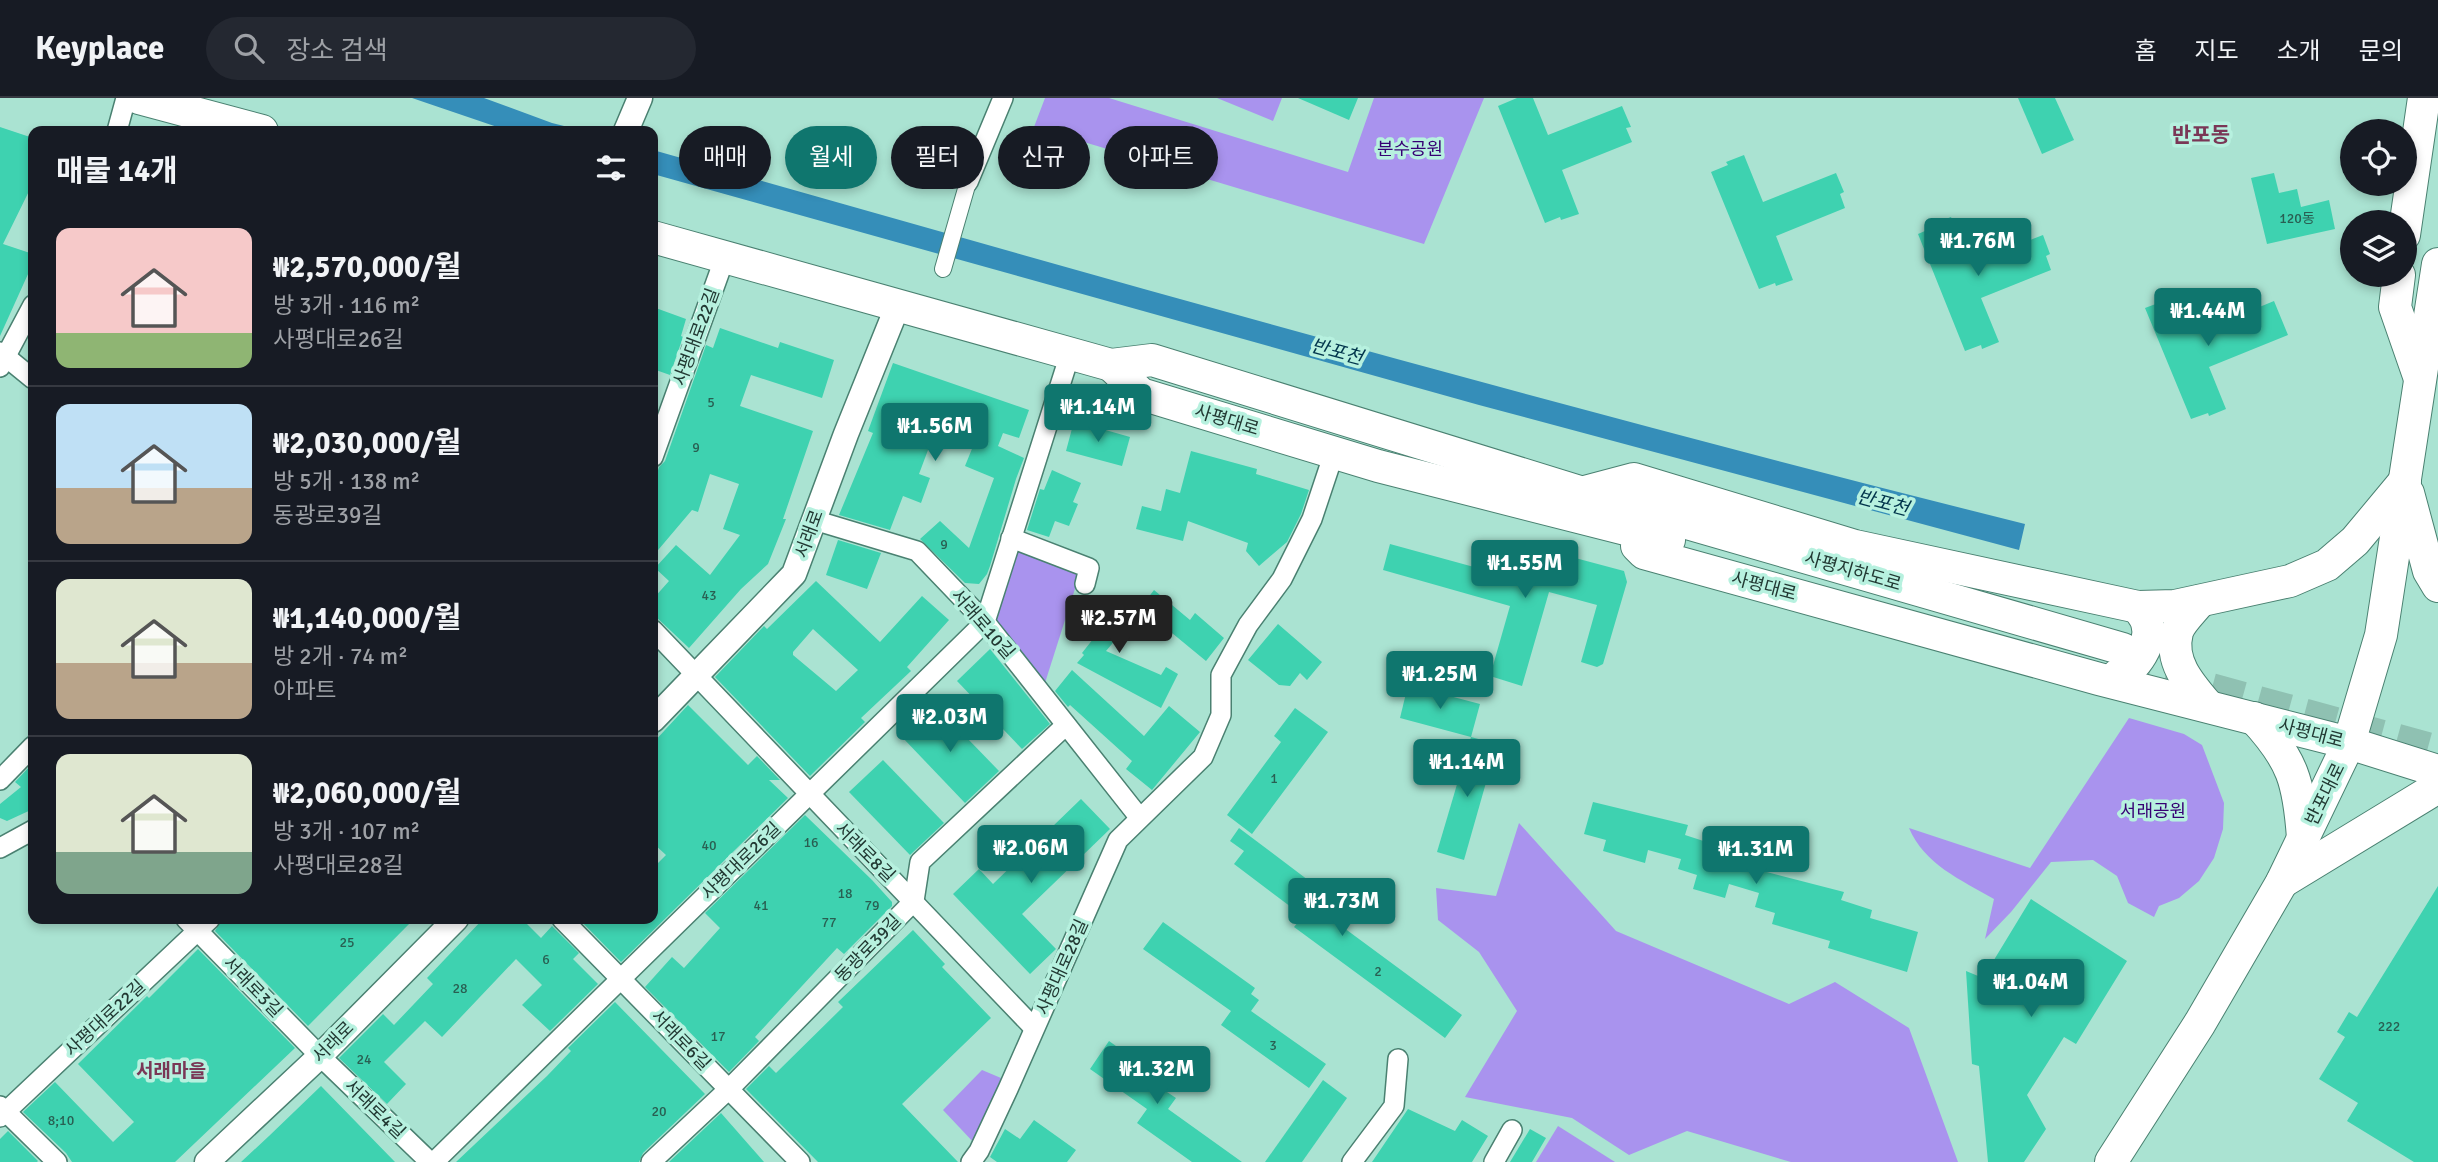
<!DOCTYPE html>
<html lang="ko">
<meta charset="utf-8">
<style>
body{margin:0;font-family:Signika,"Noto Sans KR",sans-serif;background:#242831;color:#f1f3f6;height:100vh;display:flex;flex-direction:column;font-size:26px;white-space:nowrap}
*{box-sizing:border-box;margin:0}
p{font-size:23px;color:#9ea1a6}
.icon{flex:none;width:38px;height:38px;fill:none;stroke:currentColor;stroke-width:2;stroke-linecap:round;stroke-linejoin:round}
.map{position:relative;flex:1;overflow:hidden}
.side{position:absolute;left:28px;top:28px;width:630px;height:798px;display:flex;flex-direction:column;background:#171b24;border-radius:14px;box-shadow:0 4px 10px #0003}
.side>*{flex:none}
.guide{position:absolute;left:679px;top:28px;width:665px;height:63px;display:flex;gap:14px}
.tools{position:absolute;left:2340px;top:21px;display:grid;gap:14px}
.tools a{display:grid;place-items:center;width:77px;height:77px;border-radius:50%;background:#171b24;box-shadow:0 4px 10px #0003;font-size:35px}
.price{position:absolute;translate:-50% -60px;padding:0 16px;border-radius:7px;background:#0f766e;color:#fff;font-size:23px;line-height:46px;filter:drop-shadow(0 2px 4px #0008)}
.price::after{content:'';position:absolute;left:50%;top:42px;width:21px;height:16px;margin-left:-10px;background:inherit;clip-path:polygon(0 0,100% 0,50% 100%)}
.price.selected{background:#222;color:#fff}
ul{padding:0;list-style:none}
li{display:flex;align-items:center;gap:21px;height:175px;padding:0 28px}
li+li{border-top:2px solid #363941}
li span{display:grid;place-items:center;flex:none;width:196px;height:140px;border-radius:14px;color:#555}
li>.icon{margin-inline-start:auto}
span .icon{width:84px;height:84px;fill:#fffc;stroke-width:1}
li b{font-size:30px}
h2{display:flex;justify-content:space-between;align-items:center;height:84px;padding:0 28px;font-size:30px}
.chip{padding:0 24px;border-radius:32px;background:#171b24;box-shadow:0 4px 10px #0003;font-size:24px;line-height:63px}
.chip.selected{background:#0f766e;color:#fff}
header{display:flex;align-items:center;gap:42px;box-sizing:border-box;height:98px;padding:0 35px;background:#171b24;border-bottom:2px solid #363941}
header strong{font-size:33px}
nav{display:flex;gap:38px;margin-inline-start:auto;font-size:24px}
.search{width:490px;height:63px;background:#242831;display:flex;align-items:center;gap:18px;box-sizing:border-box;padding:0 24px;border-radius:38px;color:#9ea1a6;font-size:26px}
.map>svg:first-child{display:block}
.green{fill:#a993ee}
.water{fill:#358eb9}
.building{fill:#3ed2b0;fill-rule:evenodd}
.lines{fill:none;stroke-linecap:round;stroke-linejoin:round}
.primary-tunnel{stroke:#8fc1b2;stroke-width:32;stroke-dasharray:32 16;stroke-linecap:butt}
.pedestrian-casing{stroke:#4a8171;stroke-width:18}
.minor-casing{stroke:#4a8171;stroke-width:22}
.tertiary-casing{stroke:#4a8171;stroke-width:27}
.primary-casing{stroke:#4a8171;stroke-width:34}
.pedestrian{stroke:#fff;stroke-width:16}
.minor{stroke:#fff;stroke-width:19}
.tertiary{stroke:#fff;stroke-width:24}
.primary{stroke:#fff;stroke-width:32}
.labels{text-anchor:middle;stroke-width:7;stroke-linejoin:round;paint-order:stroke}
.number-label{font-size:14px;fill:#295f52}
.park-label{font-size:18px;fill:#360173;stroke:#b7f1df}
.street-label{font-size:18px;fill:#223933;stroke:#b7f1df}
.water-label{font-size:19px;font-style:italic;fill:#00344b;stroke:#b7f1df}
.neighbourhood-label{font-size:19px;font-weight:bold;fill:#7a3756;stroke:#b7f1df}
.quarter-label{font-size:21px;font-weight:bold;fill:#7a3756;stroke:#b7f1df}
</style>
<header>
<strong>Keyplace</strong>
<div class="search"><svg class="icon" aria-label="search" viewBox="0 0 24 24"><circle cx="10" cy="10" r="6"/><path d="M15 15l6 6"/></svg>장소 검색</div>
<nav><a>홈</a><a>지도</a><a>소개</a><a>문의</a></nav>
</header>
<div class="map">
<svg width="2438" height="1064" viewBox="0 0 2438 1064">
<rect width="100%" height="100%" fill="#aae3d2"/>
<g class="green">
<path d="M1045,0H1109L1348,74L1374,0H1484L1424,146L1034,29Z"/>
<path d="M1217,0H1282L1273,23Z"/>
<path d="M1016,451L1080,475L1044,588L993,522Z"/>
<path d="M2129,620L2184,636L2202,647L2224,705L2223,731L2214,760L2199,783L2179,800L2159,808L2154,819L2128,805L2117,778L2093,762L2051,764L2011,814L1985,841L1994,801C1961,782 1924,766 1909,730L2030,770Z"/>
<path d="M1519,725L1616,833L1789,906L1835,884L1909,930L1958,1064H1791L1687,1033L1629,1057L1572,1020L1465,999L1517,913L1479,854L1438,822L1436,790L1496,798Z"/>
<path d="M982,972L1001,980L976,1047L943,1012Z"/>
<path d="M1558,1028L1615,1064H1536Z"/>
</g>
<g class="water">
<path d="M412,0H484L552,25L584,33H509Z"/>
<path d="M653,52C1109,182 1565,311 2025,426L2019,452L1479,307L653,76Z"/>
</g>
<g class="building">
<path d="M1298,0H1358L1349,22Z"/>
<path d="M1517,0H1533L1548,37L1622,8L1631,29L1626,30L1632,44L1562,72L1579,116L1561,122L1560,119L1545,125L1498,8Z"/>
<path d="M2018,0H2055L2074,42L2042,56Z"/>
<path d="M0,29L33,40V69L28,83L33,85L3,146L33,156V165L0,238Z"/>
<path d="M1744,57L1763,104L1836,75L1844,94L1840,96L1845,110L1776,138L1793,182L1776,188L1775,185L1759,191L1711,74L1728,67L1726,64Z"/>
<path d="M2274,75L2279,95L2297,91L2301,109L2329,102L2335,131L2267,146L2251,80Z"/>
<path d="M1951,119L1970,166L2043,137L2050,156L2046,158L2051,172L1981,200L1999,244L1982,251L1981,247L1965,253L1918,136L1934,129L1932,126Z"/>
<path d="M2177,194L2194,236L2274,203L2288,237L2209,269L2226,311L2209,318L2208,315L2191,321L2145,210L2161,204L2159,201Z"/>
<path d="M653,209L686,221L681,238L683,239L670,277L653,271Z"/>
<path d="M720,230L778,250L780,244L834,262L822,300L751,277L740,308L813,333L783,421H786L768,466L741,491L689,550L653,516V501L669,483L655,470L676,447L710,477L740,437L723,431L739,386L710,376L698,414L692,412L653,458V389L659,369L665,363L706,247L713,250Z"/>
<path d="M893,265L1029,312L1019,340L1003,335L998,348L1024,360L1016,381L990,468L987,476L979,486L965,485L920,441L940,423L969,450L994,380L965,368L982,326L943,312L919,376L930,380L921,405L903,398L890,432L839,417L873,335L868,333Z"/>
<path d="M1074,323L1130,339L1122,368L1066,353Z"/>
<path d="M1191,353L1257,371L1256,376L1309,392L1301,416L1287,444L1259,468L1246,453L1248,445L1188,423L1183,443L1136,431L1142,408L1161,413L1166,391L1180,395Z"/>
<path d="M1052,372L1081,385L1073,404L1078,406L1069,428L1055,423L1049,439L1027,432L1040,391L1044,392Z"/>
<path d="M838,442L881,455L867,491L826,477Z"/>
<path d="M1390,446L1540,487L1549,453L1624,473L1627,484L1603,566L1597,569L1581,564L1597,507L1549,494L1522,588L1490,578L1510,508L1383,472Z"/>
<path d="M816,483L880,544L922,498L949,522L907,569L911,573L861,620L865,624L810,678L715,579L764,528L767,531ZM813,531L858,572L836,593L793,557V554Z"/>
<path d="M1154,492L1190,522L1195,515L1224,540L1206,563L1172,535L1169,538L1138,513Z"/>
<path d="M1098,498L1128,520L1115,538L1117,540L1106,553L1161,577L1166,569L1178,576L1161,610L1077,565L1084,557L1082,555L1097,536L1075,519L1078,502L1089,509Z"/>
<path d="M1278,526L1322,564L1307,582L1300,575L1290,588L1279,587L1248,562Z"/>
<path d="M990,551L1050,626L1022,651L957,583Z"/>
<path d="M1072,572L1144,638L1169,608L1200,634L1152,692L1126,671L1132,663L1070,607L1068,609L1055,593Z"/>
<path d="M1408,587L1480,606L1471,639L1400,620Z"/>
<path d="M688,607L748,667L757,658L780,682H769L788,700L621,864L579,821H653V770L666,757L653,745V645Z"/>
<path d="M935,607L999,673L965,705L902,639Z"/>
<path d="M1295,610L1328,634L1252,736L1227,717L1281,644L1274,638Z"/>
<path d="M1471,639L1497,646L1464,762L1437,754Z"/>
<path d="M883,662L944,725L910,757L849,694Z"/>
<path d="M33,665V711L7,723L0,720V706L21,689L15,684Z"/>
<path d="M1081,701L1110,731L1022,816L1056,851L1030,876L953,796L979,771L993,786Z"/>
<path d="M1593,704L1688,727L1685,737L1762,762L1759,772L1844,794L1841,802L1872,812L1870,820L1918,834L1907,874L1828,850L1830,843L1772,826L1775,815L1755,809L1759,795L1729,786L1725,800L1693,791L1697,777L1678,771L1681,761L1648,752L1645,765L1603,753L1606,742L1584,736Z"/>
<path d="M805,717L872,782L892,804V808L844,856L837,850L755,939L759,943L729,974L645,889L672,859L684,870L720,830L705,815Z"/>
<path d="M1239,730L1308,782L1298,796L1462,917L1445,940L1294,829L1303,818L1234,766L1244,753L1230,743Z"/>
<path d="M2438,788V1064H2414L2347,1023L2358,1005L2319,981L2345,939L2337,934L2349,914L2357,919Z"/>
<path d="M2031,801L2127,863L2076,946L2064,939L2027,997L2046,1031L2024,1064H1988L1979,968L1972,966L1966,873L1983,880Z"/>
<path d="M222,821H414L308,928L215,833Z"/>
<path d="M483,821H522L541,840L552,828L579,855L573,861L598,886L550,933L522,907L542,887L516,861L442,939L425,923L384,964L406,986L387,1006L339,960L383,916L394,927L433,886L427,880Z"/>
<path d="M1163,824L1255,890L1251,896L1259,902L1251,913L1326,966L1309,990L1221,927L1231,913L1143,851Z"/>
<path d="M913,832L945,866L942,869L991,920L902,1006L958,1064H818L746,991L769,968L776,975L843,909L838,904Z"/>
<path d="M198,851L295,950L175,1064H72L66,1055L23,1014L55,984L113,1044L134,1024L78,966L147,898L149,900Z"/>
<path d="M615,904L705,996L643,1055L639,1064H456L547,978L571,953L568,950Z"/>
<path d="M1109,943L1172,988L1167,994L1176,1000L1168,1011L1242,1064H1192L1137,1025L1147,1011L1090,971Z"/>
<path d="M1323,982L1347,1000L1302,1064H1265Z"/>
<path d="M321,988L395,1064H241L269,1038Z"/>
<path d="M1408,1011L1455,1033L1462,1022L1488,1038L1472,1064H1372Z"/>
<path d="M721,1015L764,1064H669Z"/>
<path d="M1034,1022L1076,1052L1067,1064H997L990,1059L1005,1031L1020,1041Z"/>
<path d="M1530,1031L1546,1040L1532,1064H1510Z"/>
<path d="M8,1033L38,1063L37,1064H0V1041Z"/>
</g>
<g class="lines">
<path class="primary-tunnel" d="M2119,566L2438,653"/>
<g class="pedestrian-casing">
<path id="pedestrian" d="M943,171L968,84"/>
</g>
<g class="minor-casing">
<g id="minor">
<path d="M117,33L126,0"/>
<path d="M968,84L1003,0"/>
<path d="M0,254L33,281"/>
<path d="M0,269L33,207"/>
<path d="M653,359L725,159"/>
<path d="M814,422L917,453L985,524L1139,719"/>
<path d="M1011,440L1089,470L1085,486"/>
<path d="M653,532L1034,930"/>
<path d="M0,682L33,648"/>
<path d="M0,750L33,732"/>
<path d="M186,821L320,958L430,1064"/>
<path d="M562,821L800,1064"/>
<path d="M0,1008L57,1064"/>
<path d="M0,1019L210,821"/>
<path d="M434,1064L985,524L1070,256"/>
<path d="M651,1064L731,989L914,803L920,764L1066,627"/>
<path d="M971,1064L979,1053L1008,991L1118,742L1203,659L1221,617V577L1248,527L1282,481L1312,421L1334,355"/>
<path d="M1352,1064L1394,1008L1398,961"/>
<path d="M1494,1064L1512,1032"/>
</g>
</g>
<g class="tertiary-casing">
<g id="tertiary">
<path d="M626,33L640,0"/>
<path d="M653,622L794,476L846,336L898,207"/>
<path d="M207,1064L320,958L456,821"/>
</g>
</g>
<g class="primary-casing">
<g id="primary">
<path d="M139,0L262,33"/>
<path d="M2404,137L2424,0"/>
<path d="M653,139L1111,267L1152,262L1583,395L2123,551"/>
<path d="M2399,177L2395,209L2419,278"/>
<path d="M1111,267L1141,296L1378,368L1669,442"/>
<path d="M1585,394L1634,381L1855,448L2138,509L2175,508L2290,483L2327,467L2355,443L2405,383"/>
<path d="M2408,395L2429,473L2438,488"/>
<path d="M1637,448L1644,455L2099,581L2349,645L2438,673"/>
<path d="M2200,503C2193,512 2180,524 2177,534C2169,564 2190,587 2208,608"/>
<path d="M2118,577C2136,571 2153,544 2147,525C2146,520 2141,514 2138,509"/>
<path d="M2254,620C2293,662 2299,684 2303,740"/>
<path d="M2282,784L2438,689"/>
<path d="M2111,1064L2200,925L2282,784L2349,645L2381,537L2438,166"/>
</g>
</g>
<use href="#pedestrian" class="pedestrian"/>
<use href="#minor" class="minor"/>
<use href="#tertiary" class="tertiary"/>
<use href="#primary" class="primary"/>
</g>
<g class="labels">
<g class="number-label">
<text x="2297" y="125">120동</text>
<text x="711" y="309">5</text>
<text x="696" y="354">9</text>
<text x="944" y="451">9</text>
<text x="709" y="502">43</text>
<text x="1274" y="685">1</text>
<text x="811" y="749">16</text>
<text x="709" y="752">40</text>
<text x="845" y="800">18</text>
<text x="761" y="812">41</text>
<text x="872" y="812">79</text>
<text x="829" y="829">77</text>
<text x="347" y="849">25</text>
<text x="546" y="866">6</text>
<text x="1378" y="878">2</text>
<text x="460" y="895">28</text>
<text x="2389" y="933">222</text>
<text x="718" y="943">17</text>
<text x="1273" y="952">3</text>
<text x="364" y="966">24</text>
<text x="659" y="1018">20</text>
<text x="61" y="1027">8;10</text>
</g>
<g class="park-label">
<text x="1410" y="57">분수공원</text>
<text x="2153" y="719">서래공원</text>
</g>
<g class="street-label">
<text transform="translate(696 239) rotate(-70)" y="6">사평대로22길</text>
<text transform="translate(1227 322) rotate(17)" y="6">사평대로</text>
<text transform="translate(809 436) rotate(-70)" y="6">서래로</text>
<text transform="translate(1853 473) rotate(16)" y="6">사평지하도로</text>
<text transform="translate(1764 488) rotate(15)" y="6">사평대로</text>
<text transform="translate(983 526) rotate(49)" y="6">서래로10길</text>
<text transform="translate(2311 635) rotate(15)" y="6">사평대로</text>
<text transform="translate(2325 696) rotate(-64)" y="6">반포대로</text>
<text transform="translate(865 754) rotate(45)" y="6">서래로8길</text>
<text transform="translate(741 763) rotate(-44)" y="6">사평대로26길</text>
<text transform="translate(868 850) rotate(-46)" y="6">동광로39길</text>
<text transform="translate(1062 869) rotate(-66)" y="6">사평대로28길</text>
<text transform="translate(253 889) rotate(46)" y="6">서래로3길</text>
<text transform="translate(105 920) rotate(-43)" y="6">사평대로22길</text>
<text transform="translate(681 942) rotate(46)" y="6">서래로6길</text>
<text transform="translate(333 944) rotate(-45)" y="6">서래로</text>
<text transform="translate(375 1011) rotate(44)" y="6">서래로4길</text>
</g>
<g class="water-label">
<text transform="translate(1337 253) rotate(15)" y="7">반포천</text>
<text transform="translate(1883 404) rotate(15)" y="7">반포천</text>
</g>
<g class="neighbourhood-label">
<text x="171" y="979">서래마을</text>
</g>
<g class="quarter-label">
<text x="2201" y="44">반포동</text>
</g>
</g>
</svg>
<div class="tools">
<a><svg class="icon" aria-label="locate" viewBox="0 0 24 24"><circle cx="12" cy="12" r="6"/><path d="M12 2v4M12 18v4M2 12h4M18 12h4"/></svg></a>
<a><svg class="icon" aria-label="layers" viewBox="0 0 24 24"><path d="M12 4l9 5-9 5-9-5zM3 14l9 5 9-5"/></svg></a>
</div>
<b class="price" style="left:1978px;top:180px">₩1.76M</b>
<b class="price" style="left:2208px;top:250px">₩1.44M</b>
<b class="price" style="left:1098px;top:346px">₩1.14M</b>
<b class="price" style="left:935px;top:365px">₩1.56M</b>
<b class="price" style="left:1525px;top:502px">₩1.55M</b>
<b class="price selected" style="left:1119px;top:557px">₩2.57M</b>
<b class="price" style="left:1440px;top:613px">₩1.25M</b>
<b class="price" style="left:950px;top:656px">₩2.03M</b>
<b class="price" style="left:1467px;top:701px">₩1.14M</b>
<b class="price" style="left:1031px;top:787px">₩2.06M</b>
<b class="price" style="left:1756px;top:788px">₩1.31M</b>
<b class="price" style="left:1342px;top:840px">₩1.73M</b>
<b class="price" style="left:2031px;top:921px">₩1.04M</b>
<b class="price" style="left:1157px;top:1008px">₩1.32M</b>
<div class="guide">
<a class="chip">매매</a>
<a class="chip selected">월세</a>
<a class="chip">필터</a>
<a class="chip">신규</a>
<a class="chip">아파트</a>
</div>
<section class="side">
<h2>매물 14개<svg class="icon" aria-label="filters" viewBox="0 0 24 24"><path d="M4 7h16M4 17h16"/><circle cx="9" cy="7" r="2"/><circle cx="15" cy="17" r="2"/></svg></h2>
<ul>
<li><span style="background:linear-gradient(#f6c9c9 75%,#8fb573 0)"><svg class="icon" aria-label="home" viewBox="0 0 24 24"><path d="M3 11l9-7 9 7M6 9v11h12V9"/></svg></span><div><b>₩2,570,000/월</b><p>방 3개 · 116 m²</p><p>사평대로26길</p></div></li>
<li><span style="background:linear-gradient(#bfe0f5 60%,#b9a48a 0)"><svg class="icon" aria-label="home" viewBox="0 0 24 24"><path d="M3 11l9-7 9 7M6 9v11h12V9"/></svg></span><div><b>₩2,030,000/월</b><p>방 5개 · 138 m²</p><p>동광로39길</p></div></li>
<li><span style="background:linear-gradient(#dfe7d0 60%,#b9a48a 0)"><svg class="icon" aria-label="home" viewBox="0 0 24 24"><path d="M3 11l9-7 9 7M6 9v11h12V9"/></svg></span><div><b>₩1,140,000/월</b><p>방 2개 · 74 m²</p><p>아파트</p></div></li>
<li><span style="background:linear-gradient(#dfe7d0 70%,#7fa58c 0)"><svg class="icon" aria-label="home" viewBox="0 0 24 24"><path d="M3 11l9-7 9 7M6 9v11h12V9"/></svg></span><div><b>₩2,060,000/월</b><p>방 3개 · 107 m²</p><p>사평대로28길</p></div></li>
</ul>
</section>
</div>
